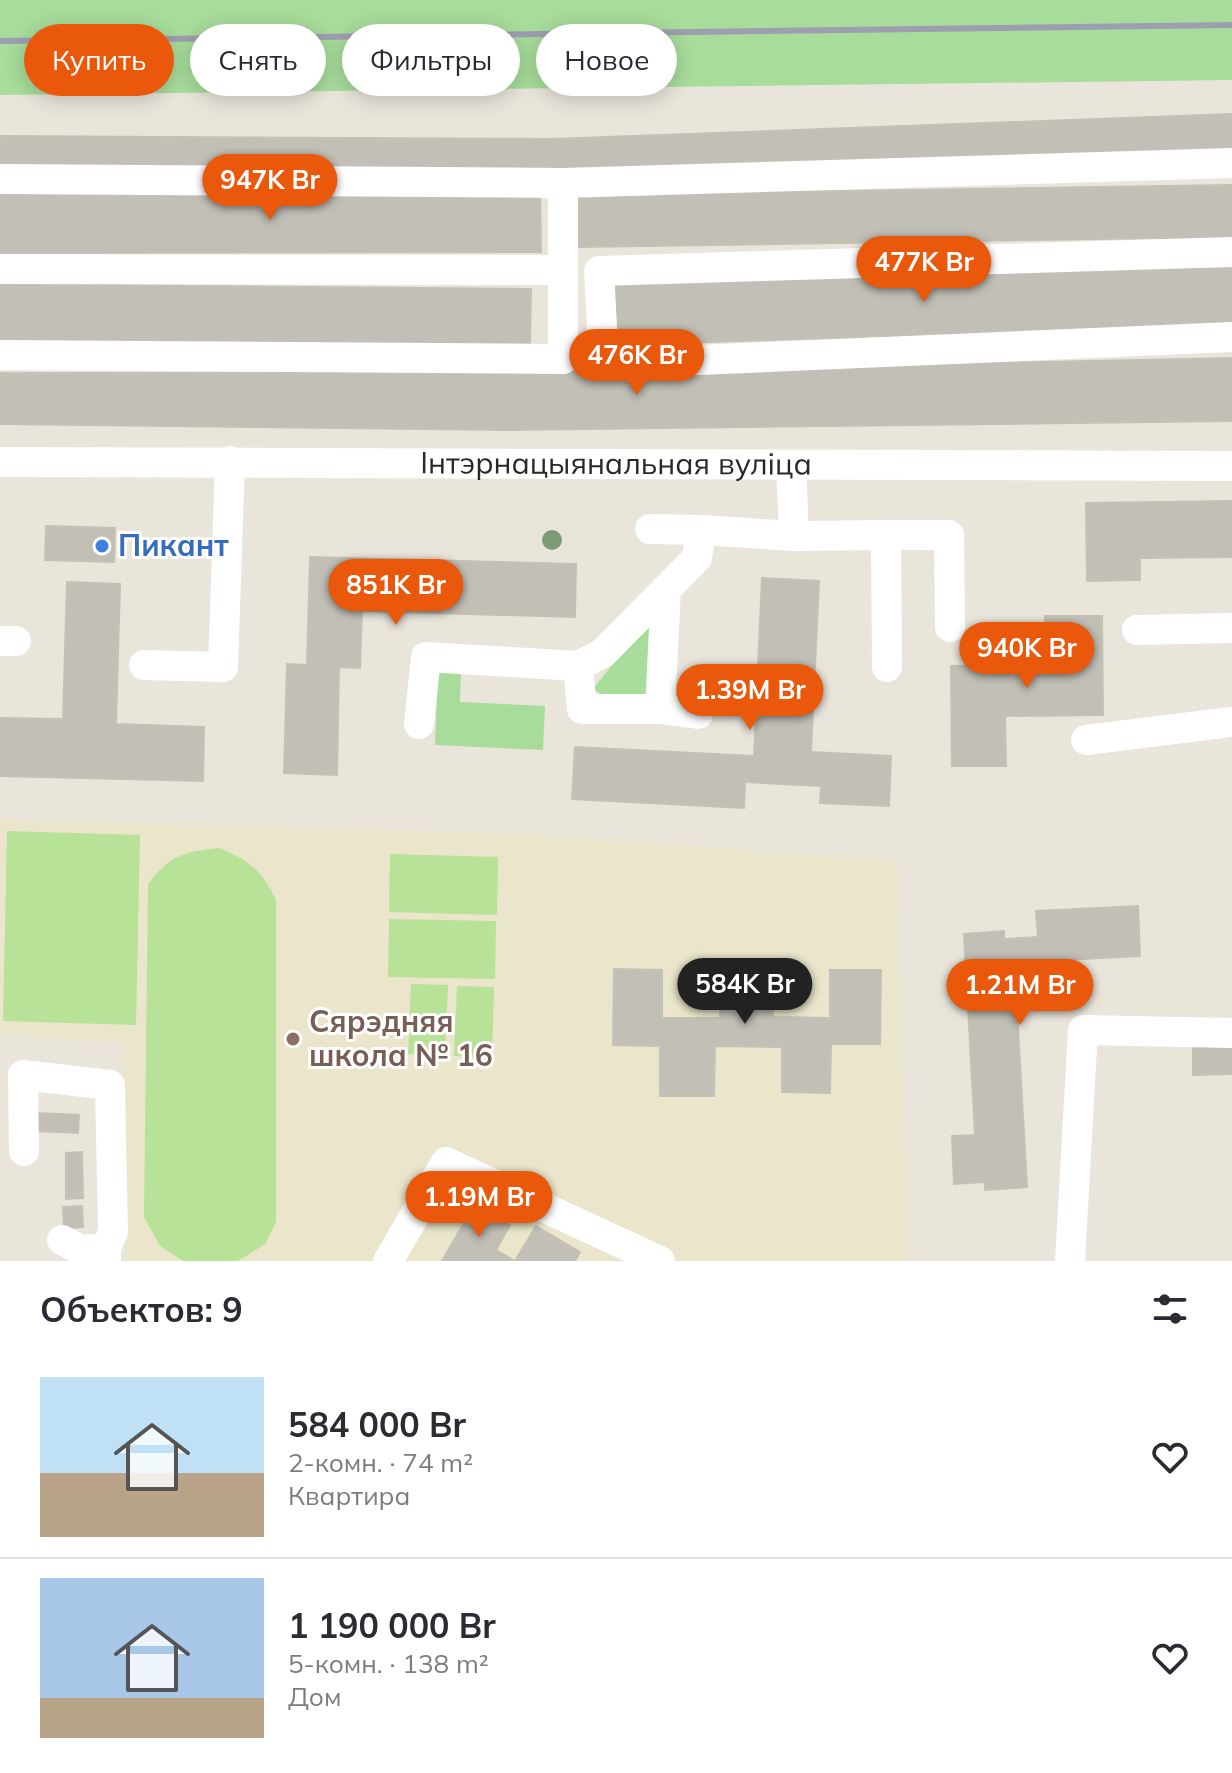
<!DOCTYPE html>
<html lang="ru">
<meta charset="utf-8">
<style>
body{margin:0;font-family:Mulish,sans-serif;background:#f7f7f7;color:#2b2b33;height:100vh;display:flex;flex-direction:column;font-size:30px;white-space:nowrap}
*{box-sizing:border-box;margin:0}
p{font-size:26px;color:#7c7c81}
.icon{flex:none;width:44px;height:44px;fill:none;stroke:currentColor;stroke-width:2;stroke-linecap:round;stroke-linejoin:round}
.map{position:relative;height:1261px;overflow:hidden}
.sheet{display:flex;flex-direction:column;background:#fff;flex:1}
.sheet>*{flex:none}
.banner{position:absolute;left:24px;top:24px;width:800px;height:72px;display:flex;gap:16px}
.price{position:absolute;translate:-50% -68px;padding:0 18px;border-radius:28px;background:#ea580c;color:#fff;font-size:26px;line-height:52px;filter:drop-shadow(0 2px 4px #0008)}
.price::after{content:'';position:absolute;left:50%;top:48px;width:24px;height:18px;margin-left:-12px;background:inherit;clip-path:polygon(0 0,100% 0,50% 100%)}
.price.current{background:#222;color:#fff}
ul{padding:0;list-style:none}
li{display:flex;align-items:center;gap:24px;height:200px;padding:0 40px}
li+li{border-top:2px solid #e1e1e2}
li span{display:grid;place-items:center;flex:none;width:224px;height:160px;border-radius:0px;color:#555}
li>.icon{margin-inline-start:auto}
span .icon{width:96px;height:96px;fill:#fffc;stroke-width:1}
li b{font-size:34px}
h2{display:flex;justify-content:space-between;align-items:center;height:96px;padding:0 40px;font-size:34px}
.chip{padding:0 28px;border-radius:36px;background:#fff;box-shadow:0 4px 20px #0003;font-size:28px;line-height:72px}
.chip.current{background:#ea580c;color:#fff}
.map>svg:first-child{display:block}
.education{fill:#eae5cb}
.green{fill:#a7dc9b}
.pitch{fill:#b7e298}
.building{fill:#c2bfb6;stroke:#c4c1b5;stroke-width:2}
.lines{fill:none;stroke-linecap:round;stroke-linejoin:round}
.minor{stroke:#fff;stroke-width:30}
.rail{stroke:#9e9eb1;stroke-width:6}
.tree{fill:#7c9b74}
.shop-dot{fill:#3f7fe0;stroke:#fff;stroke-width:3}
.education-dot{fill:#8d6e63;stroke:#fff;stroke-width:3}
.labels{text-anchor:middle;stroke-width:6;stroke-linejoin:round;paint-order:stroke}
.street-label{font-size:30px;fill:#282828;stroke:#fff}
.shop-label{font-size:30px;font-weight:bold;fill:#366cbe;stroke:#fff;text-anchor:start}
.education-label{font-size:30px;font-weight:bold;fill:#785e54;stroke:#fff;text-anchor:start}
</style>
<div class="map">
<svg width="1232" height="1261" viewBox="0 0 1232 1261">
<rect width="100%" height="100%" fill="#e9e5db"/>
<path class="education" d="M0,819L530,834L897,861L909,1261H126L122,1043L0,1035Z"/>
<g class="green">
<path d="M0,0H1232V80L0,95Z"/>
<path d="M654,612L652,690L641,700L608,698L593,689Z"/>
<path d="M438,669L461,670L460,702L545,706L543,750L435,745Z"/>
</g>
<g class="pitch">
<path d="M7,831L140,835L136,1025L3,1021Z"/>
<path d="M219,848C248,859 263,872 276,900V1222L265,1244L238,1261H183L160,1246L144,1217L148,884C170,855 183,852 219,848Z"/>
<path d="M390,854L498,857L497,915L389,912Z"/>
<path d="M389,919L496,921L495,979L388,977Z"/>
<path d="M411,984L448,985L445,1056L408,1054Z"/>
<path d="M457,986L494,987L492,1058L454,1056Z"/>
</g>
<g class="building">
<path d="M1232,114V148L558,168L0,170V136L551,139Z"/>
<path d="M1232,185V237L579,247L578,195Z"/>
<path d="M540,190L541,252L0,253V191Z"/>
<path d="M1232,264V325L617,345L615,284Z"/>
<path d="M0,284L531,289L530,346L0,341Z"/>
<path d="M1232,358V421L507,430L0,424V373H506Z"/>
<path d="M1232,501V557L1140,558V580L1087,581L1086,503Z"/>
<path d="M46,526L115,528L114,562L45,560Z"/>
<path d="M310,557L576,564L575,617L362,611L360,668L339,667L337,775L284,773L287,664L307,665Z"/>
<path d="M762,578L819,581L811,752L891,756L889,806L820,803L821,786L745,782L744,808L572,799L575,747L754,756Z"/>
<path d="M67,582L120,584L116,724L204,727L203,781L0,776V718L63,719Z"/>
<path d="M1045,616H1102L1103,715L1005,716L1006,766H952L951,666L1045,665Z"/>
<path d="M1138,906L1140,956L1045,961L1046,992L1016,993L1027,1187L985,1190V1182L954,1184L952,1136L975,1135L964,934L1004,931V939L1038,937L1036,911Z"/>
<path d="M721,960L774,961L773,1017L830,1018V970H881L880,1044H831L830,1093L782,1092V1047L715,1046L714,1096H660V1046L613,1045L614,969L662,970V1018H720Z"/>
<path d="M1193,1045H1232V1074L1193,1075Z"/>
<path d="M36,1113L79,1115L78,1133L36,1131Z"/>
<path d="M82,1152L83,1198L66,1199V1153Z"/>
<path d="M475,1204L510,1225L496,1250L515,1261H442Z"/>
<path d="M82,1206L83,1227L64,1228L63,1207Z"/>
<path d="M536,1226L580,1252L575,1261H515Z"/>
</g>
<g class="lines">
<g class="minor">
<path d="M0,179L563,183L1232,163"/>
<path d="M1232,252L599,271L604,364L1232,337"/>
<path d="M0,269L563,270"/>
<path d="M0,355L563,359V183"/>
<path id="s1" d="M0,462L1232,466"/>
<path d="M650,529L701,530"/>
<path d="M886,535H949L950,627"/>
<path d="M794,536L886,535L887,667"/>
<path d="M1137,630L1232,628"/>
<path d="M0,641H16"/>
<path d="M144,665L223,667L230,461"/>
<path d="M578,666L582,709H660L698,714"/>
<path d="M660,709L666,589"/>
<path d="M419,724L426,657L578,666L603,653L697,558L701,530L794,536L791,465"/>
<path d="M1086,740L1232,722"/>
<path d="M24,1151L23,1075L110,1085L113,1232L106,1248V1261"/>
<path d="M62,1240L81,1250L106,1248"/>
<path d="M388,1261L446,1162L660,1261"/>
<path d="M1070,1261L1083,1030L1232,1033"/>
</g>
<path class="rail" d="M0,41L1232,25"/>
</g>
<circle class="tree" cx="552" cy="540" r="10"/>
<circle class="shop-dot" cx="102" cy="546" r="8"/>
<circle class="education-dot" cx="293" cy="1039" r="8"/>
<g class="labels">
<g class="street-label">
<text dy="10" stroke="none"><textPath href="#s1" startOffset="616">Інтэрнацыянальная вуліца</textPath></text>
</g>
<g class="shop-label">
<text x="118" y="556">Пикант</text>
</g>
<g class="education-label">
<text x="309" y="1032">Сярэдняя<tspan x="309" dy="34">школа № 16</tspan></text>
</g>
</g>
</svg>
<b class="price" style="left:270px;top:222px">947K Br</b>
<b class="price" style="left:924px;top:304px">477K Br</b>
<b class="price" style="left:637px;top:397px">476K Br</b>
<b class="price" style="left:396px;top:627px">851K Br</b>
<b class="price" style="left:1027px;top:690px">940K Br</b>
<b class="price" style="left:750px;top:732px">1.39M Br</b>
<b class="price current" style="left:745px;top:1026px">584K Br</b>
<b class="price" style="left:1020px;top:1027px">1.21M Br</b>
<b class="price" style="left:479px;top:1239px">1.19M Br</b>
<div class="banner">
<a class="chip current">Купить</a>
<a class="chip">Снять</a>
<a class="chip">Фильтры</a>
<a class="chip">Новое</a>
</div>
</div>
<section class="sheet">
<h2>Объектов: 9<svg class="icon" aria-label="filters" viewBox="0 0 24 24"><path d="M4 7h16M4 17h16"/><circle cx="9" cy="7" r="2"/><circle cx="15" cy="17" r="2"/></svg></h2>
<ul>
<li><span style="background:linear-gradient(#bfe0f5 60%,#b9a48a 0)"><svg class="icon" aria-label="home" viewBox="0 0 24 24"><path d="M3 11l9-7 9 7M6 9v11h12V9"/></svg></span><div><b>584 000 Br</b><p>2-комн. · 74 m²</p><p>Квартира</p></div><svg class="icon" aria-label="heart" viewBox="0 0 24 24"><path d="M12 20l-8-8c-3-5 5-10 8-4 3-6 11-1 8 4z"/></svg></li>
<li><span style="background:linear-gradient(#a9c7e8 75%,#b9a48a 0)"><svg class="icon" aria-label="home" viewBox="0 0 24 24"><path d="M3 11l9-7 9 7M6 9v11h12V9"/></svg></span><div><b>1 190 000 Br</b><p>5-комн. · 138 m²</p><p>Дом</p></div><svg class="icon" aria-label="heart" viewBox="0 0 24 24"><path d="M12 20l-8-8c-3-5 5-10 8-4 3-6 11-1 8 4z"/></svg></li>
</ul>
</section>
